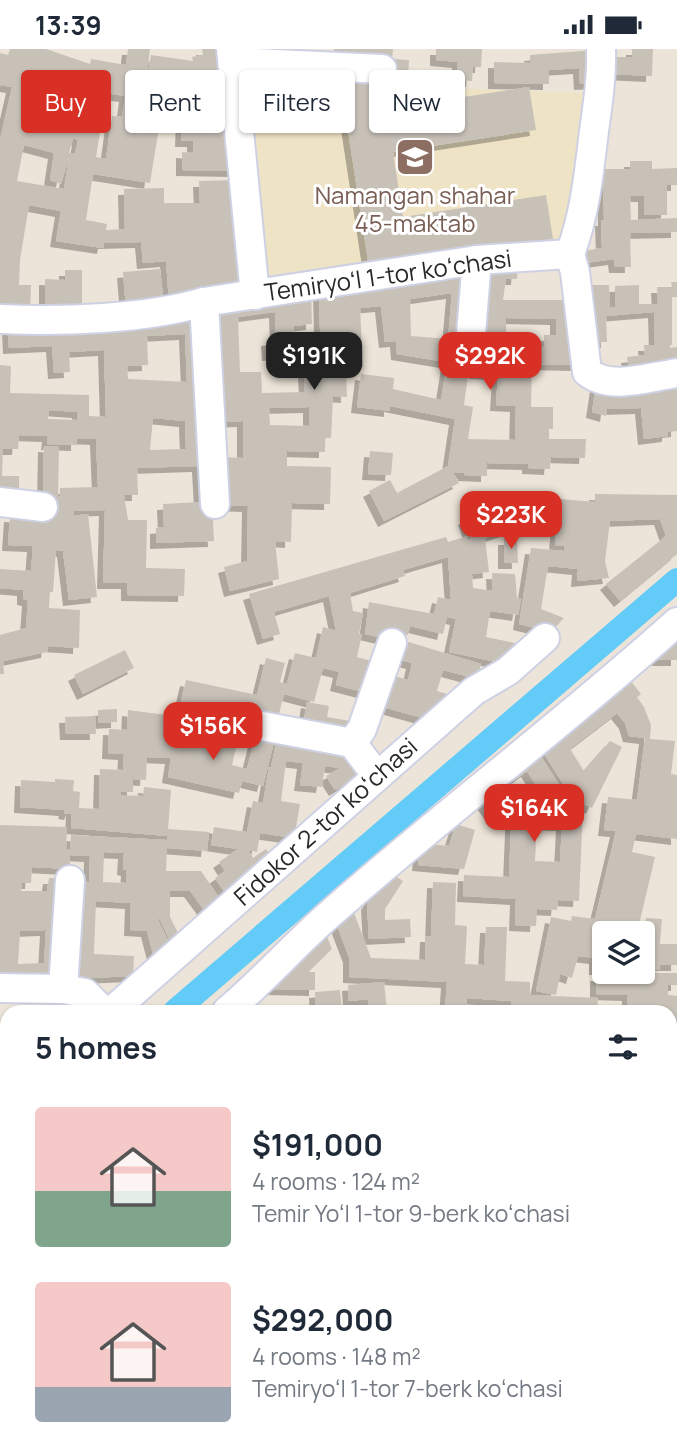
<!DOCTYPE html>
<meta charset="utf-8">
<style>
body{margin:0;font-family:Manrope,sans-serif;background:#f6f6f7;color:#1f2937;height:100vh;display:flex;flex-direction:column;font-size:26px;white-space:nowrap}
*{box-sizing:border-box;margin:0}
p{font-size:23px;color:#747a83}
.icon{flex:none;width:38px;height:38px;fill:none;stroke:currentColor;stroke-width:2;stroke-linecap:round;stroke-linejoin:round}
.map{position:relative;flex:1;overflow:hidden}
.sheet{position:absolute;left:0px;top:956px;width:677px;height:450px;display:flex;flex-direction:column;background:#fff;border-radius:21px 21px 0 0;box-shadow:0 2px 5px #0004}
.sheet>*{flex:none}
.top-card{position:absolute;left:21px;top:21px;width:635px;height:63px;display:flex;gap:14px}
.tools{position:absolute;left:592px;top:872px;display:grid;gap:14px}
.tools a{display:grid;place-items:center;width:63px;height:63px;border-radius:7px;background:#fff;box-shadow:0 2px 5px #0004;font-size:35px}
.price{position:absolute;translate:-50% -60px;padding:0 16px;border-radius:14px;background:#d93025;color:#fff;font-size:23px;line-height:46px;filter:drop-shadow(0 2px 4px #0008)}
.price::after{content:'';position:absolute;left:50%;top:42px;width:21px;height:16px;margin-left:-10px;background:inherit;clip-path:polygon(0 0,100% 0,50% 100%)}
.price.on{background:#222;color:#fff}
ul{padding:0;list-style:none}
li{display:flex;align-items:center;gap:21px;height:175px;padding:0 35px}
li span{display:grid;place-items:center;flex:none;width:196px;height:140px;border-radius:7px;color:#555}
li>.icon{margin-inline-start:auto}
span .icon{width:84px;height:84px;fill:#fffc;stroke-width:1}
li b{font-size:30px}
h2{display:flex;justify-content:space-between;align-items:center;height:84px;padding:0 35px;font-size:30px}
.pill{padding:0 24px;border-radius:7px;background:#fff;box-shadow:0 2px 5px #0004;font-size:24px;line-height:63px}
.pill.on{background:#d93025;color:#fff}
.status{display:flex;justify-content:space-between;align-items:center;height:49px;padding:0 35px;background:#fff;direction:ltr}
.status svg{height:19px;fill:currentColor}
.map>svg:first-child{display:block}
.education{fill:#efe3c6}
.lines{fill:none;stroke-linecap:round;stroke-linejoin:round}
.canal{stroke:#63cbf7;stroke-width:24}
.building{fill:#c7c1b8;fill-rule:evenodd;filter:url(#shadow)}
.minor-casing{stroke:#ced1e3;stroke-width:32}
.minor{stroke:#fff;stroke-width:28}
.labels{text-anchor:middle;stroke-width:6;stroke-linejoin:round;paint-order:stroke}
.education-label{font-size:24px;fill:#785e54;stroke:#fff}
.street-label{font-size:24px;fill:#282828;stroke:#fff}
</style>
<div class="status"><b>13:39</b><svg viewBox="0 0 49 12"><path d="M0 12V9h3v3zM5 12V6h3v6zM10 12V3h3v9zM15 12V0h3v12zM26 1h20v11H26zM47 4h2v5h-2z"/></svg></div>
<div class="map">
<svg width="677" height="1405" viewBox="0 0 677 1405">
<defs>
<filter id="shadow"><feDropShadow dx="-6" dy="6" stdDeviation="0" flood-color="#0004"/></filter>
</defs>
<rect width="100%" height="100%" fill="#ece4d8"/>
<path class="education" d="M252,32L586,44L576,167L553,197L266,236L242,48Z"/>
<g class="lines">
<g class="canal">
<path d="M175,962L677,531"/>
<path d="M0,1113L7,1107"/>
</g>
</g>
<g class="building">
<path d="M10,0H46L90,15L91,10L126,16L128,0H150L147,24L134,22L133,28L147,30L151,6L193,12L192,8L203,6L202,0H226L234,46L197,52V70L232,71L236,122L182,121V103L193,104V92H181L183,40L173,39L176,24L168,23L150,134L93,125L86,171L107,175L106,181L125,180L124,140L164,139V154H200L199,132L238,131L242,235L169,253L166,212L143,214L141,193L104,194L103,199L56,192L61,162L29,156L20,211L19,236H31L30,261L0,259V91L12,38L0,36V4L8,6ZM47,22L70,30L62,63L38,56ZM86,41L125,47L122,68L112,67L106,110L96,108L105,52L84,50ZM73,89L78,91L75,105L69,104ZM24,96L54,104L50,131L61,135L69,108L64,140L17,132Z"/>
<path d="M334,0H393L392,10L409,11L408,30L391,29L333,15Z"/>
<path d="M436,0H482L481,18H473L472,32L457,31L458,13L436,11Z"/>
<path d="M632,0H653L652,27L611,25L612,8H632Z"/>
<path d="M595,1L598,34L580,35L579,19L549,21V35L494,34V13L530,14V6Z"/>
<path d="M382,30L386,60L529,38L536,81L393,103L403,168L546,146L553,190L369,218L341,36Z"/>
<path d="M630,112H652V120L677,119V136H667V166H644V147H630L631,171L677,169V183L630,184L631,218H615L614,210L585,214L583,202L602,199L601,171H604L603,120H630Z"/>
<path d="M518,215L517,230H506L503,251H575L578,316L532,315L531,358H553V380H549V390H586L585,409L551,408L550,420L528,419V415L487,414V427L464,426V424L453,423L459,434L384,472L369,442L390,431L397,444L448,417L455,370L390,357V362L357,358L361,325L394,329L393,340L441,351L447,314L469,319L464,356L473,358L468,390L515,391L516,357L496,356L498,325L475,324L476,309L499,310V296L476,295L484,217ZM506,269L556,270V286H544V298L506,296Z"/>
<path d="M160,220L164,256L126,259L123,223Z"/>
<path d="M472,220L464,316L397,305L396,292L385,293L381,257L360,259L363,318L346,319L347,348L333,347L331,389H325V403L287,402V417L331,418L330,455L292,454L291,493L275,492L279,530L230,542L224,518L247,512L248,457L220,456V408L243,409V372L218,373L206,255L311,242L312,275L294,277L293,304L268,306L267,291L276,290L275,263L238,268L240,323H261L262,344L305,343L304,322H321L319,239ZM452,244L448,290L411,287L410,250ZM309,358V377L270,376L269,359Z"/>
<path d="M65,221H82V262H45V230L65,231Z"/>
<path d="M671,233H677V248H672V296H670V299L677,298V322L630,327L627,308L645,306L644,296H655L654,263L606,267L607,293H588L587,236H609L610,258H615V237L639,236V255H658L657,238H672Z"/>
<path d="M203,265L214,492L156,494V479L164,478L163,455L200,453L198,417L137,419L138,446H124L128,471H147L146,519L185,520L184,547L127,546V534H103L105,461L74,462L73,467L88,465L97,548L69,551L63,502L56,501L53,543H50L49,559L80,561L79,599L48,597L47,603L3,612L4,625H0V586L26,579L28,551L23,550V541L0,539V520L31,522L33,497L8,496L10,467L52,470L54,447H43L44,397L59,398L58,447H60V439L98,438L96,390L77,389V396L47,395L48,387L19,386L18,400H3L2,427H19V445L0,443V316L11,317L10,344L89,346V367L106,368L104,301L69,303L70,323L54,324L52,297L9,299L8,277ZM185,285L187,333L128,330L127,317L148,316L147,287ZM49,361L78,363L77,371L48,370ZM153,369L185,372L186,400L150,401Z"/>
<path d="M677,328V382L668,383V387L644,390L641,359L607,360L606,367L592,363L596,336Z"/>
<path d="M370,402L393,404L391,426L368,425Z"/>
<path d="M595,445L677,446V505L620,552L606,535L666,487L660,470L610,472L605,512L609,529L577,532L578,520L548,517L541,560L564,569L551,583L519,575L531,499L564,502V497L555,496L559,450L595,453Z"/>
<path d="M498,458L506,482L485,489L489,523L472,525L473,539L493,542L492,524L515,525L517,549L521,550L518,566L490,562L486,588L515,594L511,616L449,603L456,570L447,568L443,585L410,577L408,586L394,583V576L391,591L365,585L369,553L434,565L438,548L451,551L448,508L403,521L405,527L350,544L353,562L363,564L359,585H362L357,608L382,615L371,645L336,636L339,623L323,619L314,653L284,645L276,677H241L232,716L247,720L257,680L276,685L263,737L242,732L239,744L168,728L171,709L147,708L146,731L133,730V743H121V746L143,747L144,738L171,741L168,780L209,783L207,802L167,799L166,822H201L222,853L207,865L190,842H170V868L180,888L170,892L159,868V873L171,898L153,905L147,882L130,881L131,854L96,852L94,905L134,907L133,927L68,930L72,832L89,833L90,807L70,806V820L32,818L31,834H22L21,842H47L49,829H69L61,933L0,932V776L67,778L66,800H70L71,786L167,791L168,787L71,779L72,760L70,765L64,764L65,761L20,758L21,731L55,733V730L74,731L73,742L80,743L79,759L99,760L100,720L123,721L124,705L108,704L109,680L127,681L128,661L174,667L173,685L197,690L205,657L181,652L186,631L257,646L266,609L285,614L280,633L287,635L295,604L316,609L323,578L336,582L329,547L274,563L280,585L263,590L249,545L446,488L448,493L468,487V491L471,490L464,470ZM104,803L124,804L123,820L127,821L126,834L103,833ZM46,881L44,914L18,915L20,882Z"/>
<path d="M504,490H517L518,514H504Z"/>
<path d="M677,585V611H657V599Z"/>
<path d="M402,591L481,615L477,630L443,621L437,642L457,648L430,671L379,657L388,625L408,631L412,614L396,610Z"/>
<path d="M125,601L134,619L83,645L74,626Z"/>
<path d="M626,626L641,645L637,648L644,658L651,676L650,690L675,692L671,725L677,726V790L636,785L632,803L655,808L637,884H604V920H595V909L578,907L572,929L560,925L556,946L536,942L551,868L571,872L572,867L595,870L616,782L604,781L608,748L637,751L645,689L629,687L625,674L617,664L570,700L584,722L610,692L622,698L592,759L572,749L538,695Z"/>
<path d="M307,653L329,657L327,668L356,673L353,687L302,682Z"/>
<path d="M117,660V673L98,674V661Z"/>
<path d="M95,667L96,685H66L65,668Z"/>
<path d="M278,686L352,695L363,724L335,741L326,727L340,719L325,717L322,738L300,736L303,714L286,712L281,752L300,755L294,789L260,784L257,803L248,801L253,809L266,800L273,810L225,844L215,829L225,822L219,813L238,800L211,796L214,778L247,783L253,752L263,754L269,718H271Z"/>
<path d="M535,698L572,756L583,757L579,852L558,851L557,861L537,860L536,877L515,876L516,850L463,847L464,826L509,828L512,753L548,755L527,722L504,739L512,749L491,765L475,743ZM537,775L562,776L560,813L535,812Z"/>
<path d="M456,775L475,781L464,820L418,816L420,794L449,797Z"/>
<path d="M389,823L403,832L385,860V871L410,870L411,888L369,890L367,855Z"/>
<path d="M433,833L456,834L455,876L467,877L465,915L484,916L486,878H507L505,932L530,933V946L598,949L597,962H511V952L467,949L466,962H445L447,933L349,928V908L335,871L354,864L371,909L425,911L426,887H431Z"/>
<path d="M646,869L662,870L660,895H677V916H660V921H642Z"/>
<path d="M322,875L332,900L308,923H315V941L271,940Z"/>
<path d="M651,924H677V936H668V946L677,947V978H670V962H642V959H627L628,946L596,945V926L651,927Z"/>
<path d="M384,933L387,962H369L368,950L349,952L348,936Z"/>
<path d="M340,941L342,962H316L315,943Z"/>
<path d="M670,1040L677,1042V1077L670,1075Z"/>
<path d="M7,1118V1154L0,1145V1123Z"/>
<path d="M670,1140H677V1153L670,1152Z"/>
<rect x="0" y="1167" width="7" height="52"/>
<path d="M670,1181L677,1183V1198L670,1197Z"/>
<path d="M670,1213L677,1216V1313L671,1334L670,1260L673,1252L670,1250Z"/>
<path d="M5,1291L7,1337H0V1292Z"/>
<path d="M677,1397V1405L584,1403L585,1405H543L542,1398H665L668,1403Z"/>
<rect x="12" y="1398" width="117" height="7"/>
<path d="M181,1398H224L214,1405H182Z"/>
<path d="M325,1398H478V1400L458,1403L459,1405H326Z"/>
</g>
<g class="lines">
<g class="minor-casing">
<g id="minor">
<path d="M231,0L255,246"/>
<path d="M234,13L382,20"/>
<path d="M570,205L575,223L587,323C611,342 648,328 677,324"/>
<path d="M570,205C585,165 589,124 594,82C598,54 602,27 601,0"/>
<path d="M204,253L215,455"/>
<path d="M0,270C62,273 145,270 204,253L477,211L570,205"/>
<path d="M469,309L477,211"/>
<path d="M0,453L43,458"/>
<path d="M235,672L352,694L377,727"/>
<path d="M352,694L362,680L392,594"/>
<path d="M0,939L63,940L85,944L103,962"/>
<path d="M63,940L70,831"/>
<path d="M112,962L474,642L508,622L545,589"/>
<path d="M227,962C263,932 295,895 331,864C444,764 565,674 677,573"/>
<path d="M0,1062L7,1056"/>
<path d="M158,1398V1401"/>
<path d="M489,1398V1405"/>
<path d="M228,1405L233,1398"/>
</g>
</g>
<use href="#minor" class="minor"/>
</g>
<defs>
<g id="school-square" transform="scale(2.0125)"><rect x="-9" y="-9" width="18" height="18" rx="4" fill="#8d6e63" stroke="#fff"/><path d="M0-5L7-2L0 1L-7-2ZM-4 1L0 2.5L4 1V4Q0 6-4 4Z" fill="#fff"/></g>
</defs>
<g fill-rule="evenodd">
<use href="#school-square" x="415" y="108"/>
</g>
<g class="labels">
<g class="education-label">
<text x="415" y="155">Namangan shahar<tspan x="415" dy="28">45-maktab</tspan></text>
</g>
<g class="street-label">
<text transform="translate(388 227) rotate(-8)" y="8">Temiryoʻl 1-tor koʻchasi</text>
<text transform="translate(326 773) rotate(-42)" y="8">Fidokor 2-tor koʻchasi</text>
</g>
</g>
</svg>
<div class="tools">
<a><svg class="icon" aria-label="layers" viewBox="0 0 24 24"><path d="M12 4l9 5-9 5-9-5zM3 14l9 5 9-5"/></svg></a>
</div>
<b class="price on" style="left:314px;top:343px">$191K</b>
<b class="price" style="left:490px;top:343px">$292K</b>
<b class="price" style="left:511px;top:502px">$223K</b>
<b class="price" style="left:213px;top:713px">$156K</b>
<b class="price" style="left:534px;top:795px">$164K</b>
<div class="top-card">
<a class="pill on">Buy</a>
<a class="pill">Rent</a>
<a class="pill">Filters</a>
<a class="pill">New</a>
</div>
<section class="sheet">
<h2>5 homes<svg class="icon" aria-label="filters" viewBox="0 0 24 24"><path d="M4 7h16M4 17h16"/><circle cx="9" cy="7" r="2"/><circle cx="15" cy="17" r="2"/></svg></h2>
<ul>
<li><span style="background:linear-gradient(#f6c9c9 60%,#7fa58c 0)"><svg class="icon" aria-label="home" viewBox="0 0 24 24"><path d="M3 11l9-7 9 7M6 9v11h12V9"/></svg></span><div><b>$191,000</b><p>4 rooms · 124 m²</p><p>Temir Yoʻl 1-tor 9-berk koʻchasi</p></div></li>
<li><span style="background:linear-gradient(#f6c9c9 75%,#9aa5b1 0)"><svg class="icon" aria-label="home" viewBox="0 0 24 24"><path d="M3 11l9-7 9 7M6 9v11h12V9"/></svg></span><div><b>$292,000</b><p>4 rooms · 148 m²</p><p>Temiryoʻl 1-tor 7-berk koʻchasi</p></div></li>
</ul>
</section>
</div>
